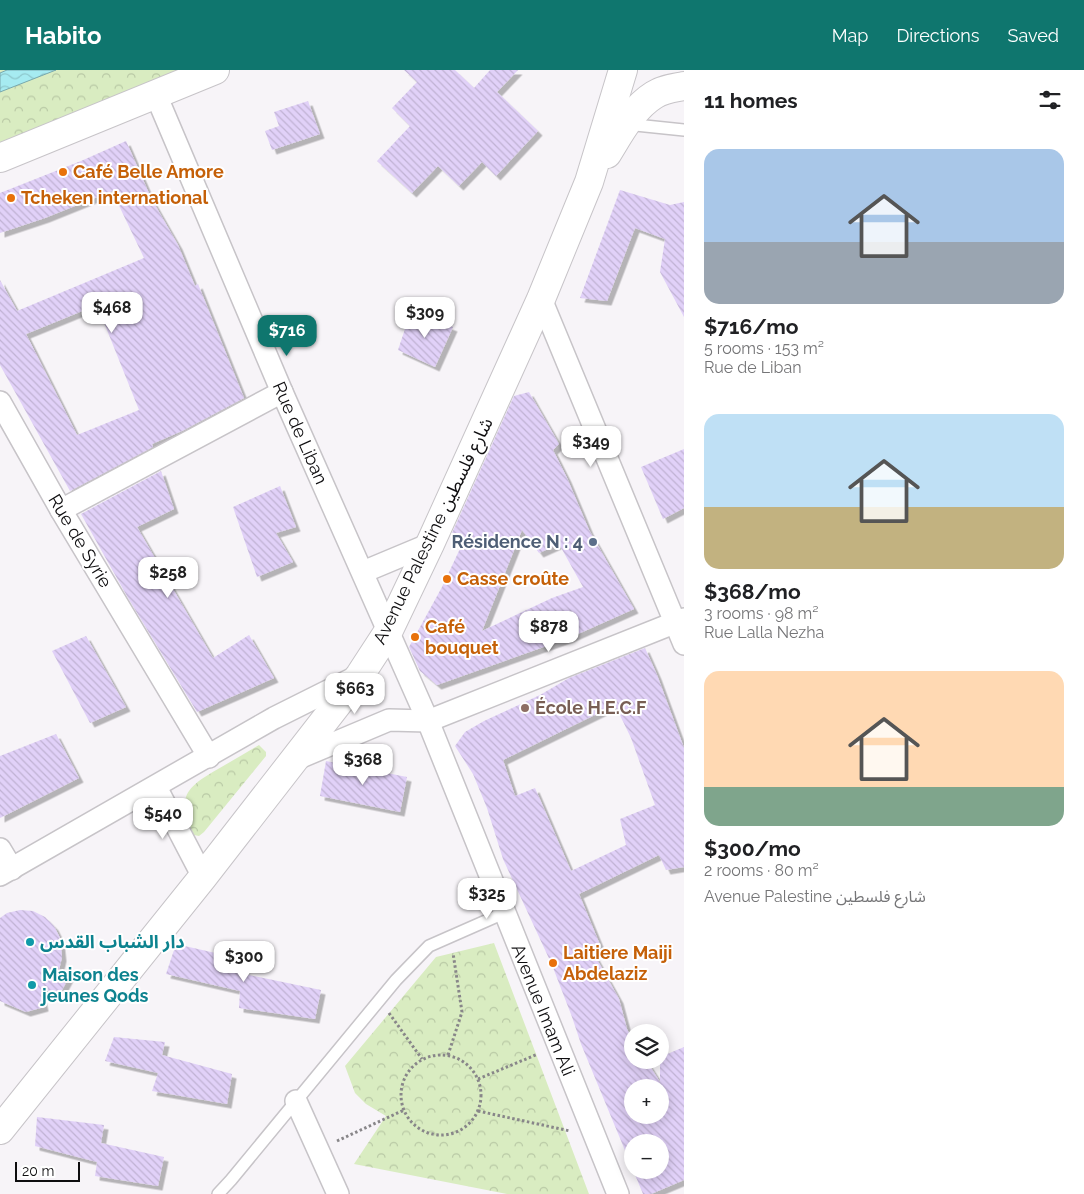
<!DOCTYPE html>
<meta charset="utf-8">
<style>
body{margin:0;font-family:Raleway,"Noto Sans Arabic",sans-serif;background:#f6f6f6;color:#202124;height:100vh;display:flex;flex-direction:column;font-size:19px;white-space:nowrap}
*{box-sizing:border-box;margin:0}
p{font-size:16px;color:#757577}
.icon{flex:none;width:28px;height:28px;fill:none;stroke:currentColor;stroke-width:2;stroke-linecap:round;stroke-linejoin:round}
.map{position:relative;flex:1;overflow:hidden}
.sheet{display:flex;flex-direction:column;background:#fff;width:400px}
.sheet>*{flex:none}
.controls{position:absolute;left:624px;top:954px;display:grid;gap:10px}
.controls a{display:grid;place-items:center;width:45px;height:45px;border-radius:50%;background:#fff;box-shadow:0 2px 12px #0003;font-size:25px}
.scale{position:absolute;left:15px;bottom:12px;width:65px;box-sizing:border-box;padding-left:5px;border:2px solid #0e0d0f;border-top:0;font-size:14px;line-height:18px;white-space:nowrap;color:#0e0d0f;-webkit-text-stroke:4px #fff;paint-order:stroke}
.price{position:absolute;translate:-50% -42px;padding:0 11px;border-radius:10px;background:#fff;color:#222;font-size:16px;line-height:32px;filter:drop-shadow(0 1px 2px #0008)}
.price::after{content:'';position:absolute;left:50%;top:30px;width:15px;height:11px;margin-left:-8px;background:inherit;clip-path:polygon(0 0,100% 0,50% 100%)}
.price.active{background:#0f766e;color:#fff}
ul{padding:0;list-style:none}
li{display:grid;align-content:center;gap:10px;height:265px;padding:0 20px}
li span{display:grid;place-items:center;height:155px;border-radius:15px;color:#555}
li>.icon{margin-inline-start:auto}
span .icon{width:90px;height:90px;fill:#fffc;stroke-width:1}
li b{font-size:21px}
h2{display:flex;justify-content:space-between;align-items:center;height:60px;padding:0 20px;font-size:21px}
header{display:flex;align-items:center;gap:30px;box-sizing:border-box;height:70px;padding:0 25px;background:#0f766e;color:#fff}
header strong{font-size:24px}
nav{display:flex;gap:28px;margin-inline-start:auto;font-size:18px}
main{display:flex;flex:1;min-height:0}
.map>svg:first-child{display:block}
.forest{fill:url(#forest-crowns)}
.water{fill:url(#water-waves);stroke:#78a8ad}
.building{fill:url(#building-back-hatch);fill-rule:evenodd;filter:url(#shadow)}
.lines{fill:none;stroke-linecap:round;stroke-linejoin:round}
.lane-casing{stroke:#c7c4c8;stroke-width:14}
.street-casing{stroke:#c7c4c8;stroke-width:24}
.secondary-casing{stroke:#c7c4c8;stroke-width:30}
.path{stroke:#888689;stroke-width:3;stroke-dasharray:2.5 2.5;stroke-linecap:butt}
.lane{stroke:#fff;stroke-width:11}
.street{stroke:#fff;stroke-width:21}
.secondary{stroke:#fff;stroke-width:28}
.food-dot{fill:#e8710a;stroke:#fff;stroke-width:2}
.service-dot{fill:#5c6f8a;stroke:#fff;stroke-width:2}
.education-dot{fill:#8d6e63;stroke:#fff;stroke-width:2}
.culture-dot{fill:#0f9aa8;stroke:#fff;stroke-width:2}
.labels{text-anchor:middle;stroke-width:4;stroke-linejoin:round;paint-order:stroke}
.food-label{font-size:18px;font-weight:bold;fill:#c56008;stroke:#fff;text-anchor:start}
.street-label{font-size:18px;fill:#0e0d0f;stroke:#fff}
.service-label{font-size:18px;font-weight:bold;fill:#4e5e75;stroke:#fff;text-anchor:end}
.education-label{font-size:18px;font-weight:bold;fill:#785e54;stroke:#fff;text-anchor:start}
.culture-label{font-size:18px;font-weight:bold;fill:#0d838f;stroke:#fff;text-anchor:start}
</style>
<header>
<strong>Habito</strong>
<nav><a>Map</a><a>Directions</a><a>Saved</a></nav>
</header>
<main>
<div class="map">
<svg width="684" height="1124" viewBox="0 0 684 1124">
<defs>
<pattern id="forest-crowns" width="20" height="18" patternUnits="userSpaceOnUse" patternTransform="scale(1.25)"><rect width="20" height="18" fill="#d9ecc1"/><path d="M2 6a3 3 0 1 1 6 0M12 15a3 3 0 1 1 6 0" fill="none" stroke="#b9c9a5"/></pattern>
<pattern id="water-waves" width="16" height="10" patternUnits="userSpaceOnUse" patternTransform="scale(1.25)"><rect width="16" height="10" fill="#a6ebf1"/><path d="M0 5q4-4 8 0t8 0" fill="none" stroke="#8ec8cd"/></pattern>
<pattern id="building-back-hatch" width="6" height="6" patternUnits="userSpaceOnUse" patternTransform="scale(1.25)"><rect width="6" height="6" fill="#e1d1f8"/><path d="M-1 5l2 2M0 0l6 6M5-1l2 2" fill="none" stroke="#c0b2d3"/></pattern>
<filter id="shadow"><feDropShadow dx="4.5" dy="4.5" stdDeviation="0" flood-color="#0004"/></filter>
</defs>
<rect width="100%" height="100%" fill="#f7f4f8"/>
<g class="forest">
<path d="M0,0H188L0,84Z"/>
<path d="M259,675L266,682V686L204,762L199,766L194,765C176,727 185,718 218,699C232,691 245,683 259,675Z"/>
<path d="M494,873L589,1124H507L354,1094L386,1046L366,1034L355,1023L345,996L436,887Z"/>
</g>
<path class="water" d="M7,0H56L0,22V3Z"/>
<g class="building">
<path d="M404,0H455L474,18L490,0H518L497,22L538,61L496,106L482,92L459,116L438,96L412,123L377,91L410,56L392,38L417,12Z"/>
<path d="M308,31L320,64L272,80L265,61L279,56L274,42Z"/>
<path d="M126,71L151,128L178,175L195,216L198,214L244,328L182,361L152,374L153,377L70,421L0,295V210L17,241L144,188L112,121L45,148L0,163V123L81,91ZM97,235L139,340L77,365L26,264Z"/>
<path d="M620,120L670,135L684,132V247L660,202L665,169L635,158L607,231L580,228Z"/>
<path d="M411,241L453,257L435,297L398,280Z"/>
<path d="M529,322L559,374L553,380L567,408L589,460L634,539L569,568L437,615L420,601L409,577L442,517L465,468L452,463L514,326ZM522,460L539,483L559,474L583,517L552,528L482,561Z"/>
<path d="M684,379V438L663,449L641,397Z"/>
<path d="M161,401L174,439L137,457L213,588L249,565L274,608L197,642L128,528L81,444Z"/>
<path d="M280,416L296,457L276,463L293,492L257,507L233,437Z"/>
<path d="M86,566L126,637L90,653L52,581Z"/>
<path d="M645,578L657,605L684,678V797L666,800L659,785L579,824L600,875L594,884L619,929L627,959L632,969V990H646L660,1012V987L684,977V1110L651,1124H643L581,974L572,947L552,895L503,789L487,738L473,704L455,676L465,662L484,651L540,625L569,608ZM615,635L631,668L655,735L620,749L626,775L571,801L535,718L515,726L503,690ZM632,1018H660V1045H632ZM632,1072H660V1100H632Z"/>
<path d="M56,664L79,708L0,748V686Z"/>
<path d="M326,691L407,707L400,742L320,726Z"/>
<path d="M20,840L33,841L45,847L54,856L60,868L62,887L59,900L69,907L61,922L41,920L44,937L26,942L0,931V848L7,843Z"/>
<path d="M176,874L246,890L244,904L321,920L315,949L239,938L240,921L166,904Z"/>
<path d="M114,967L165,972L162,985L232,1004L227,1034L152,1021L158,1003L105,991Z"/>
<path d="M37,1047L104,1055L101,1073L164,1087L158,1116L95,1106L97,1092L35,1076Z"/>
</g>
<g class="lines">
<g class="lane-casing">
<g id="lane">
<path d="M626,54L684,60"/>
<path d="M218,1124L231,1110L396,910L429,876L504,843"/>
</g>
</g>
<g class="street-casing">
<g id="street">
<path d="M156,25L282,322L428,651L618,1124"/>
<path d="M541,229L684,574"/>
<path d="M0,332L61,440L209,687"/>
<path d="M61,440L282,322"/>
<path d="M363,502L430,474"/>
<path d="M294,690L389,650L428,651L684,549"/>
<path d="M156,717L203,807"/>
<path d="M0,779L12,799"/>
<path d="M0,805L274,648L356,607"/>
<path d="M296,1031L338,1124"/>
</g>
</g>
<g class="secondary-casing">
<g id="secondary">
<path d="M607,84C620,63 633,38 654,25C663,19 674,18 684,16"/>
<path d="M0,88L215,0"/>
<path d="M0,1060L203,807L360,605L388,562L430,474L541,229L589,112L623,0"/>
</g>
</g>
<g class="path">
<path d="M389,943L422,989"/>
<circle cx="441" cy="1025" r="40"/>
<path d="M448,985L462,942L453,883"/>
<path d="M478,1009L538,984"/>
<path d="M478,1041L570,1061"/>
<path d="M337,1071L404,1040"/>
</g>
<use href="#lane" class="lane"/>
<use href="#street" class="street"/>
<use href="#secondary" class="secondary"/>
</g>
<g class="food-dot">
<circle cx="63" cy="102" r="5"/>
<circle cx="11" cy="128" r="5"/>
<circle cx="447" cy="509" r="5"/>
<circle cx="415" cy="567" r="5"/>
<circle cx="553" cy="893" r="5"/>
</g>
<circle class="service-dot" cx="593" cy="472" r="5"/>
<circle class="education-dot" cx="525" cy="638" r="5"/>
<g class="culture-dot">
<circle cx="30" cy="872" r="5"/>
<circle cx="32" cy="915" r="5"/>
</g>
<g class="labels">
<g class="food-label">
<text x="73" y="108">Café Belle Amore</text>
<text x="21" y="134">Tcheken international</text>
<text x="457" y="515">Casse croûte</text>
<text x="425" y="563">Café<tspan x="425" dy="21">bouquet</tspan></text>
<text x="563" y="889">Laitiere Maiji<tspan x="563" dy="21">Abdelaziz</tspan></text>
</g>
<g class="street-label">
<text transform="translate(300 363) rotate(66)" y="6">Rue de Liban</text>
<text transform="translate(433 461) rotate(-64)" y="6">Avenue Palestine شارع فلسطين</text>
<text transform="translate(80 471) rotate(59)" y="6">Rue de Syrie</text>
<text transform="translate(543 940) rotate(68)" y="6">Avenue Imam Ali</text>
</g>
<g class="service-label">
<text x="583" y="478">Résidence N : 4</text>
</g>
<g class="education-label">
<text x="535" y="644">École H.E.C.F</text>
</g>
<g class="culture-label">
<text x="40" y="878">دار الشباب القدس</text>
<text x="42" y="911">Maison des<tspan x="42" dy="21">jeunes Qods</tspan></text>
</g>
</g>
</svg>
<div class="controls">
<a><svg class="icon" aria-label="layers" viewBox="0 0 24 24"><path d="M12 4l9 5-9 5-9-5zM3 14l9 5 9-5"/></svg></a>
<a>+</a>
<a>−</a>
</div>
<div class="scale">20 m</div>
<b class="price" style="left:112px;top:264px">$468</b>
<b class="price" style="left:425px;top:269px">$309</b>
<b class="price active" style="left:287px;top:287px">$716</b>
<b class="price" style="left:591px;top:398px">$349</b>
<b class="price" style="left:168px;top:529px">$258</b>
<b class="price" style="left:549px;top:583px">$878</b>
<b class="price" style="left:355px;top:645px">$663</b>
<b class="price" style="left:363px;top:716px">$368</b>
<b class="price" style="left:163px;top:770px">$540</b>
<b class="price" style="left:487px;top:850px">$325</b>
<b class="price" style="left:244px;top:913px">$300</b>
</div>
<section class="sheet">
<h2>11 homes<svg class="icon" aria-label="filters" viewBox="0 0 24 24"><path d="M4 7h16M4 17h16"/><circle cx="9" cy="7" r="2"/><circle cx="15" cy="17" r="2"/></svg></h2>
<ul>
<li><span style="background:linear-gradient(#a9c7e8 60%,#9aa5b1 0)"><svg class="icon" aria-label="home" viewBox="0 0 24 24"><path d="M3 11l9-7 9 7M6 9v11h12V9"/></svg></span><div><b>$716/mo</b><p>5 rooms · 153 m²</p><p>Rue de Liban</p></div></li>
<li><span style="background:linear-gradient(#bfe0f5 60%,#c2b280 0)"><svg class="icon" aria-label="home" viewBox="0 0 24 24"><path d="M3 11l9-7 9 7M6 9v11h12V9"/></svg></span><div><b>$368/mo</b><p>3 rooms · 98 m²</p><p>Rue Lalla Nezha</p></div></li>
<li><span style="background:linear-gradient(#ffd9b3 75%,#7fa58c 0)"><svg class="icon" aria-label="home" viewBox="0 0 24 24"><path d="M3 11l9-7 9 7M6 9v11h12V9"/></svg></span><div><b>$300/mo</b><p>2 rooms · 80 m²</p><p>Avenue Palestine شارع فلسطين</p></div></li>
</ul>
</section>
</main>
